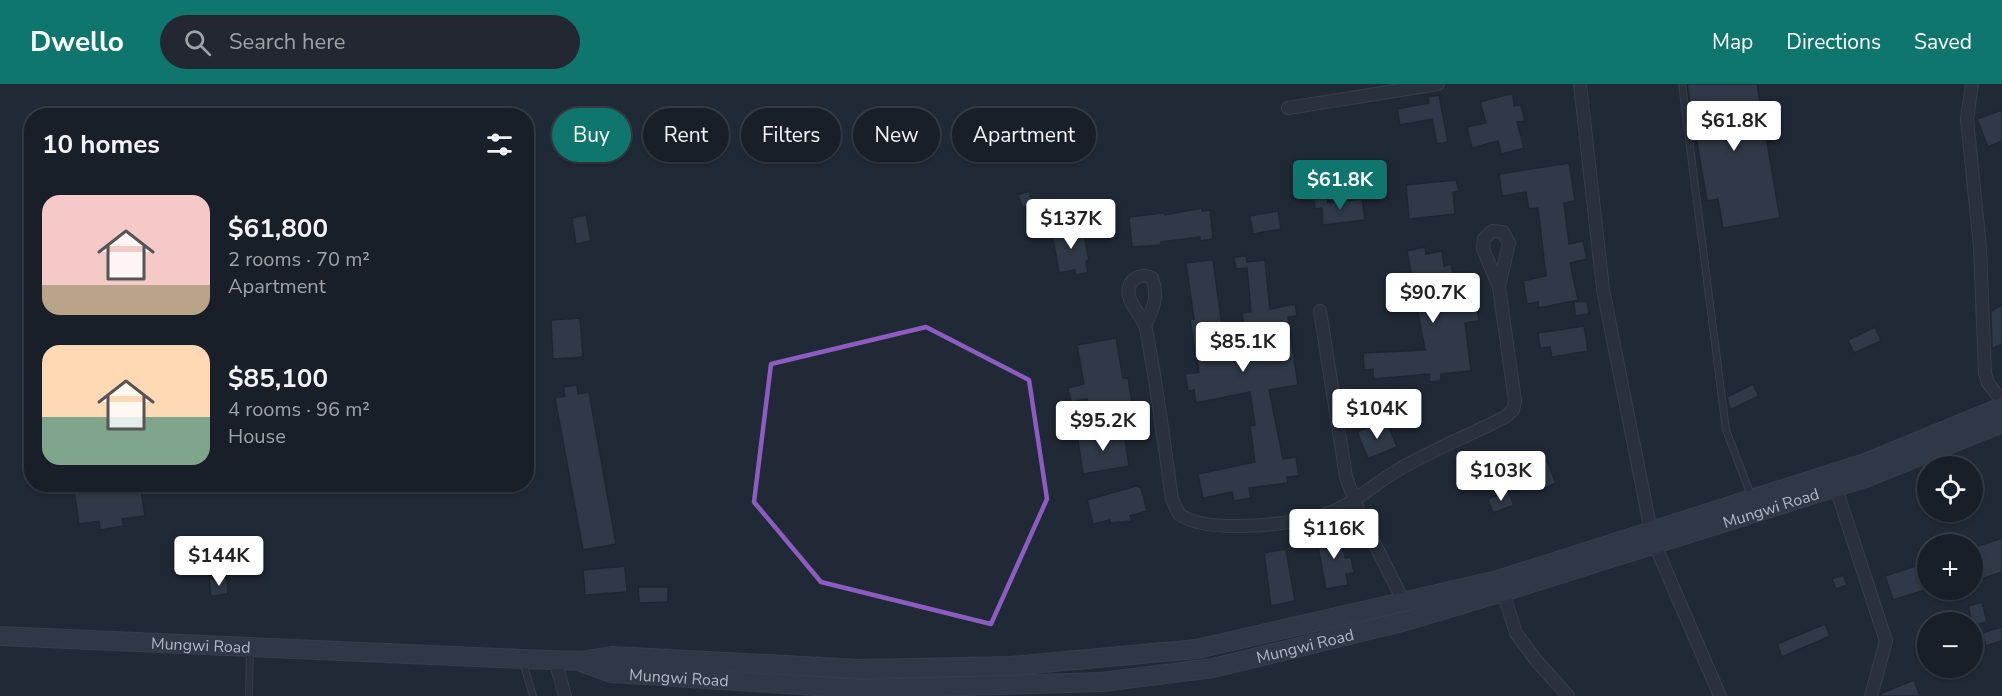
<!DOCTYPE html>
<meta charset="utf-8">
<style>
body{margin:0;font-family:"Nunito Sans",sans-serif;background:#222731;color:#f1f3f6;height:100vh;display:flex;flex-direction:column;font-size:22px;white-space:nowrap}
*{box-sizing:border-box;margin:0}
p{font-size:20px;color:#9fa2a8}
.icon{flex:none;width:33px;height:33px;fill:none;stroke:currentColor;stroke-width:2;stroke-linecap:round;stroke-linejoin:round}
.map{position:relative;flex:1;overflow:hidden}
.details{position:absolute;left:24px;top:24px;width:510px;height:384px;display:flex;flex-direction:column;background:#191f29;border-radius:24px;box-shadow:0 2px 4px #0004,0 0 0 2px #373d46}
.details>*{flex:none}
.guide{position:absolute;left:552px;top:24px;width:570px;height:54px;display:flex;gap:12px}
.fabs{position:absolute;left:1917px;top:372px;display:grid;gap:12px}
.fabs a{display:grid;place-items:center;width:66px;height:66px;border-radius:50%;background:#191f29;box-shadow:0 2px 4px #0004,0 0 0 2px #373d46;font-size:30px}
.price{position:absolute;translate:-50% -51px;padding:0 14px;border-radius:6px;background:#fff;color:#222;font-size:20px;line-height:39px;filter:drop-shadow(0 2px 3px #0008)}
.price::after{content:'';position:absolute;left:50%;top:36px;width:18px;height:14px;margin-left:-9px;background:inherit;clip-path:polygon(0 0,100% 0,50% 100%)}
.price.selected{background:#0f766e;color:#fff}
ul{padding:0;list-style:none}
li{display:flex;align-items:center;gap:18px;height:150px;padding:0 18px}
li span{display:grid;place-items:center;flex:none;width:168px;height:120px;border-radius:18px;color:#555}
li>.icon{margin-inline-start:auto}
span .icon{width:72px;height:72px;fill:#fffc;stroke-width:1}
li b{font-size:26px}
h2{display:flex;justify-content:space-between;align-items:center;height:72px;padding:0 18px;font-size:26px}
.chip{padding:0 21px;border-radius:27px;background:#191f29;box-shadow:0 2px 4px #0004,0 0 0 2px #373d46;font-size:21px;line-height:54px}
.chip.selected{background:#0f766e;color:#fff}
header{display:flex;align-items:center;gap:36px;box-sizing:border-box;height:84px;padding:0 30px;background:#0f766e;color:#fff}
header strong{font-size:28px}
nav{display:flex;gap:33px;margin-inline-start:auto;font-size:21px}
.search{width:420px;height:54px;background:#222731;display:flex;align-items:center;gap:15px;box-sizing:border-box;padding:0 21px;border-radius:33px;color:#9fa2a8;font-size:22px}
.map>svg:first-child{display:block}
.building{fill:#424c5c;stroke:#1c222e;stroke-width:1.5}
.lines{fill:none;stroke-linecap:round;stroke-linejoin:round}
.service-casing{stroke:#4f5662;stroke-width:8}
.minor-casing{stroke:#4f5662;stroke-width:14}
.secondary-casing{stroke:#4f5662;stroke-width:20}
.service{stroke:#343b47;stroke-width:6}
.minor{stroke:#343b47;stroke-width:12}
.secondary{stroke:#424a5a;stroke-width:18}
.marked{fill:none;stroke:#8d5cc1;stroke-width:4.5;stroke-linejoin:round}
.labels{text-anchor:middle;stroke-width:5;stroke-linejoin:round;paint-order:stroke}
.street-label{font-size:16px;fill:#afb6c4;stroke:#1a202c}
</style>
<header>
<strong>Dwello</strong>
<div class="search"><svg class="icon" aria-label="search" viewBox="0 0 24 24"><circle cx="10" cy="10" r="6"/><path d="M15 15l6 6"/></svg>Search here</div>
<nav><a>Map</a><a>Directions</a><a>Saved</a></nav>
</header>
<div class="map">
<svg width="2002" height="612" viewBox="0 0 2002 612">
<rect width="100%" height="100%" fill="#212937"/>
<g class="building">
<path d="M1687,0H1757L1780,134L1723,144L1718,115L1707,117Z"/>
<path d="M1513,9L1514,22L1521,21L1525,37L1517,38L1524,64L1501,70L1498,57L1472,64L1467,43L1486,39L1480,18Z"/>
<path d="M1439,11L1448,58L1437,60L1432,35L1400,41L1397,25L1429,19L1428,13Z"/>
<path d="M2002,26V57L1988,63L1977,35Z"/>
<path d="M1569,79L1575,117L1564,119L1569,160L1583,157L1587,175L1570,179L1578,216L1539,224L1538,218L1527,220L1523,197L1546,192L1538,124L1529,125L1526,108L1502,112L1499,90Z"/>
<path d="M1456,96L1459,107L1453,108L1455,130L1409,135L1406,101Z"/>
<path d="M1029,107L1033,120L1023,124L1018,111Z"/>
<path d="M1327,111L1328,119L1362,115L1365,136L1323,141L1322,124L1315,125L1314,112Z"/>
<path d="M1202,124V127L1210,126L1213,155L1200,157V153L1161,158V161L1132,163L1129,133L1164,129L1165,131Z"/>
<path d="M1278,127L1281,145L1253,150L1250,132Z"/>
<path d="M586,131L591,157L576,160L572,134Z"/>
<path d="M1082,141L1089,176L1086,177L1088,189L1075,191V186L1059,189L1053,155L1056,154L1055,145Z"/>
<path d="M1425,163L1426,170L1442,167L1444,182L1451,180L1456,203L1474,201L1479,237L1465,239L1471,287L1441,290V297L1430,298L1429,290L1373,295V285L1364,286L1363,269L1425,266L1407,167Z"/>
<path d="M1246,172L1247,178L1265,176L1270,225L1295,220L1297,232L1288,233L1298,301L1269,306L1283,375L1296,373L1299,392L1287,393L1288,399L1249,404L1251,414L1234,417L1232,408L1203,414L1198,390L1255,378L1250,342L1255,341L1250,308L1196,319L1194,306L1188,307L1185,290L1199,288L1190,236L1194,235L1186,179L1213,176L1225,263L1248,265L1242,229L1251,228L1247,184L1236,185L1234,173Z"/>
<path d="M1587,217L1589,230L1575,232L1574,218Z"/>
<path d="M2002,221V260L1992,265L1991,227Z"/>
<path d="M580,234L583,273L553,275L551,236Z"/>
<path d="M1584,242L1588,267L1552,273L1550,263L1540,264L1538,249Z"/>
<path d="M1875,243L1881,257L1854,269L1848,256Z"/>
<path d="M1116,254L1123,294H1128L1132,319L1095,325V322L1088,323L1087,315L1071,318L1068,304L1084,300L1077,261Z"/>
<path d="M1753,300L1759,312L1730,326L1727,313Z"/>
<path d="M577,301L578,310L589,308L616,460L583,466L555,314L565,312L563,303Z"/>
<path d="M1386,336L1397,363L1368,375L1357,348Z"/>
<path d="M1124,347L1129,382L1083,390L1077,351L1092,348L1093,353Z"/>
<path d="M1547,377L1556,399L1536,408L1527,385Z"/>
<path d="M73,400H140L145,432L122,435L124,442L100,446L99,437L79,440Z"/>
<path d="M1136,402L1141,404L1147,427L1130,432L1132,437L1110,439V436L1093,440L1087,416Z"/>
<path d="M1508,407L1514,421L1493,429L1488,415Z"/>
<path d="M1339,447L1345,474L1351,473L1354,489L1346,490L1348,501L1326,505L1316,452Z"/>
<path d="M2002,454V488L1972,498V464Z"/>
<path d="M1286,465L1295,517L1271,522L1264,469Z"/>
<path d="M1928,478V505L1893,516L1885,492Z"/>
<path d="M625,482L627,508L585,511L583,486Z"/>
<path d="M1843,491L1847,501L1836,505L1832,495Z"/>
<path d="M227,494L228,510L211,512L209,495Z"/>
<path d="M638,503H668V518L639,519Z"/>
<path d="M1982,518L1987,538L1973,542L1968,522Z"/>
<path d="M1825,540L1830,552L1782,573L1777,560Z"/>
<path d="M2002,543V557L1986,562L1982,549Z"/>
<path d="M1914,596L1920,612H1880V610Z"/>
</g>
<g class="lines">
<g class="service-casing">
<g id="service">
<path d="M1682,0L1726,346L1752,414"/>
<path d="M523,578L533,612"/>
<path d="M249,612L250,565"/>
</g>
</g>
<g class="minor-casing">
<g id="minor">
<path d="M1580,0L1603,205L1651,447"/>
<path d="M1972,0L1967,35L1980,163L1985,289L1988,299L2002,317"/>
<path d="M1288,24L1438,0"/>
<path d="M1320,227L1346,393L1360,431L1404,518"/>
<path d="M1145,241C1153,226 1159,212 1152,194C1144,189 1132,193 1129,203C1125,218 1143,231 1146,245C1157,301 1164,359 1172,415L1179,430C1207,451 1291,440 1323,431C1350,423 1374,400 1398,386C1432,366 1470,351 1505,333L1513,326L1515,317L1499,203L1483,165L1484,155L1492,147L1503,148L1509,159L1499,203"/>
<path d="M1836,404L1886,557L1871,612"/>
<path d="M1655,461L1720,612"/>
<path d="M1503,508L1516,549L1535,575L1568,612"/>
<path d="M555,576L565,612"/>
</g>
</g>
<g class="secondary-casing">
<g id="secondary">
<path id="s1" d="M0,552L522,575L581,577L612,572L860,585L1011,582L1197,565L1498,496L1865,379L2002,323"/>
<path id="s2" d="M581,578L612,589L863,605L1102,598L1213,584L1406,537L1503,508L1865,394L2002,339"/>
</g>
</g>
<use href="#service" class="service"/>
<use href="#minor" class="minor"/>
<use href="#secondary" class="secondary"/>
</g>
<path d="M0 0H2002V612H0ZM926,243L1029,296L1047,415L991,540L821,498L754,418L771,280Z" fill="#212937" fill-opacity=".55" fill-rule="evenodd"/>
<path class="marked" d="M926,243L1029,296L1047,415L991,540L821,498L754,418L771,280Z"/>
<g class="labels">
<g class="street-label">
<text dy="6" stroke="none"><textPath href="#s2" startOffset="1216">Mungwi Road</textPath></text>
<text dy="6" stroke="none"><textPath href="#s1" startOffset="201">Mungwi Road</textPath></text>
<text dy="6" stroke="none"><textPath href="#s2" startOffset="730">Mungwi Road</textPath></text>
<text dy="6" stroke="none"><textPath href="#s2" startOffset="100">Mungwi Road</textPath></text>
</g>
</g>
</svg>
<div class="fabs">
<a><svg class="icon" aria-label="locate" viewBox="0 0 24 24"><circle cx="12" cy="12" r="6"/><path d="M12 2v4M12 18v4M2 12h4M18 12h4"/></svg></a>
<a>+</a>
<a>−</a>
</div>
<b class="price" style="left:1734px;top:68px">$61.8K</b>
<b class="price selected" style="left:1340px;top:127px">$61.8K</b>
<b class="price" style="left:1071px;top:166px">$137K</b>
<b class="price" style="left:1433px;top:240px">$90.7K</b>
<b class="price" style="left:1243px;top:289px">$85.1K</b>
<b class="price" style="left:1377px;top:356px">$104K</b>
<b class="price" style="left:1103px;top:368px">$95.2K</b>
<b class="price" style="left:1501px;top:418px">$103K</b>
<b class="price" style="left:1334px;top:476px">$116K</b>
<b class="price" style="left:219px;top:503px">$144K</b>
<div class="guide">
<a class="chip selected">Buy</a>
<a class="chip">Rent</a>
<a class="chip">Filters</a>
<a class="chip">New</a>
<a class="chip">Apartment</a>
</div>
<section class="details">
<h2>10 homes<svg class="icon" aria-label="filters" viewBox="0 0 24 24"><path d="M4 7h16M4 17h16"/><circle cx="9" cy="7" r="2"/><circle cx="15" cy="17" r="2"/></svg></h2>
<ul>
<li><span style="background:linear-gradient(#f6c9c9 75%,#b9a48a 0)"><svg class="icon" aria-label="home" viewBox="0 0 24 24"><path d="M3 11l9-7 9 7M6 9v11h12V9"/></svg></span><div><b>$61,800</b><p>2 rooms · 70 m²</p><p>Apartment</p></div></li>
<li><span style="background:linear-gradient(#ffd9b3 60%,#7fa58c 0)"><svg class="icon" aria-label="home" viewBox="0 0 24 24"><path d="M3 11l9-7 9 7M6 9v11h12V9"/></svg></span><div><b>$85,100</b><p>4 rooms · 96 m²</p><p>House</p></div></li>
</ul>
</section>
</div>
